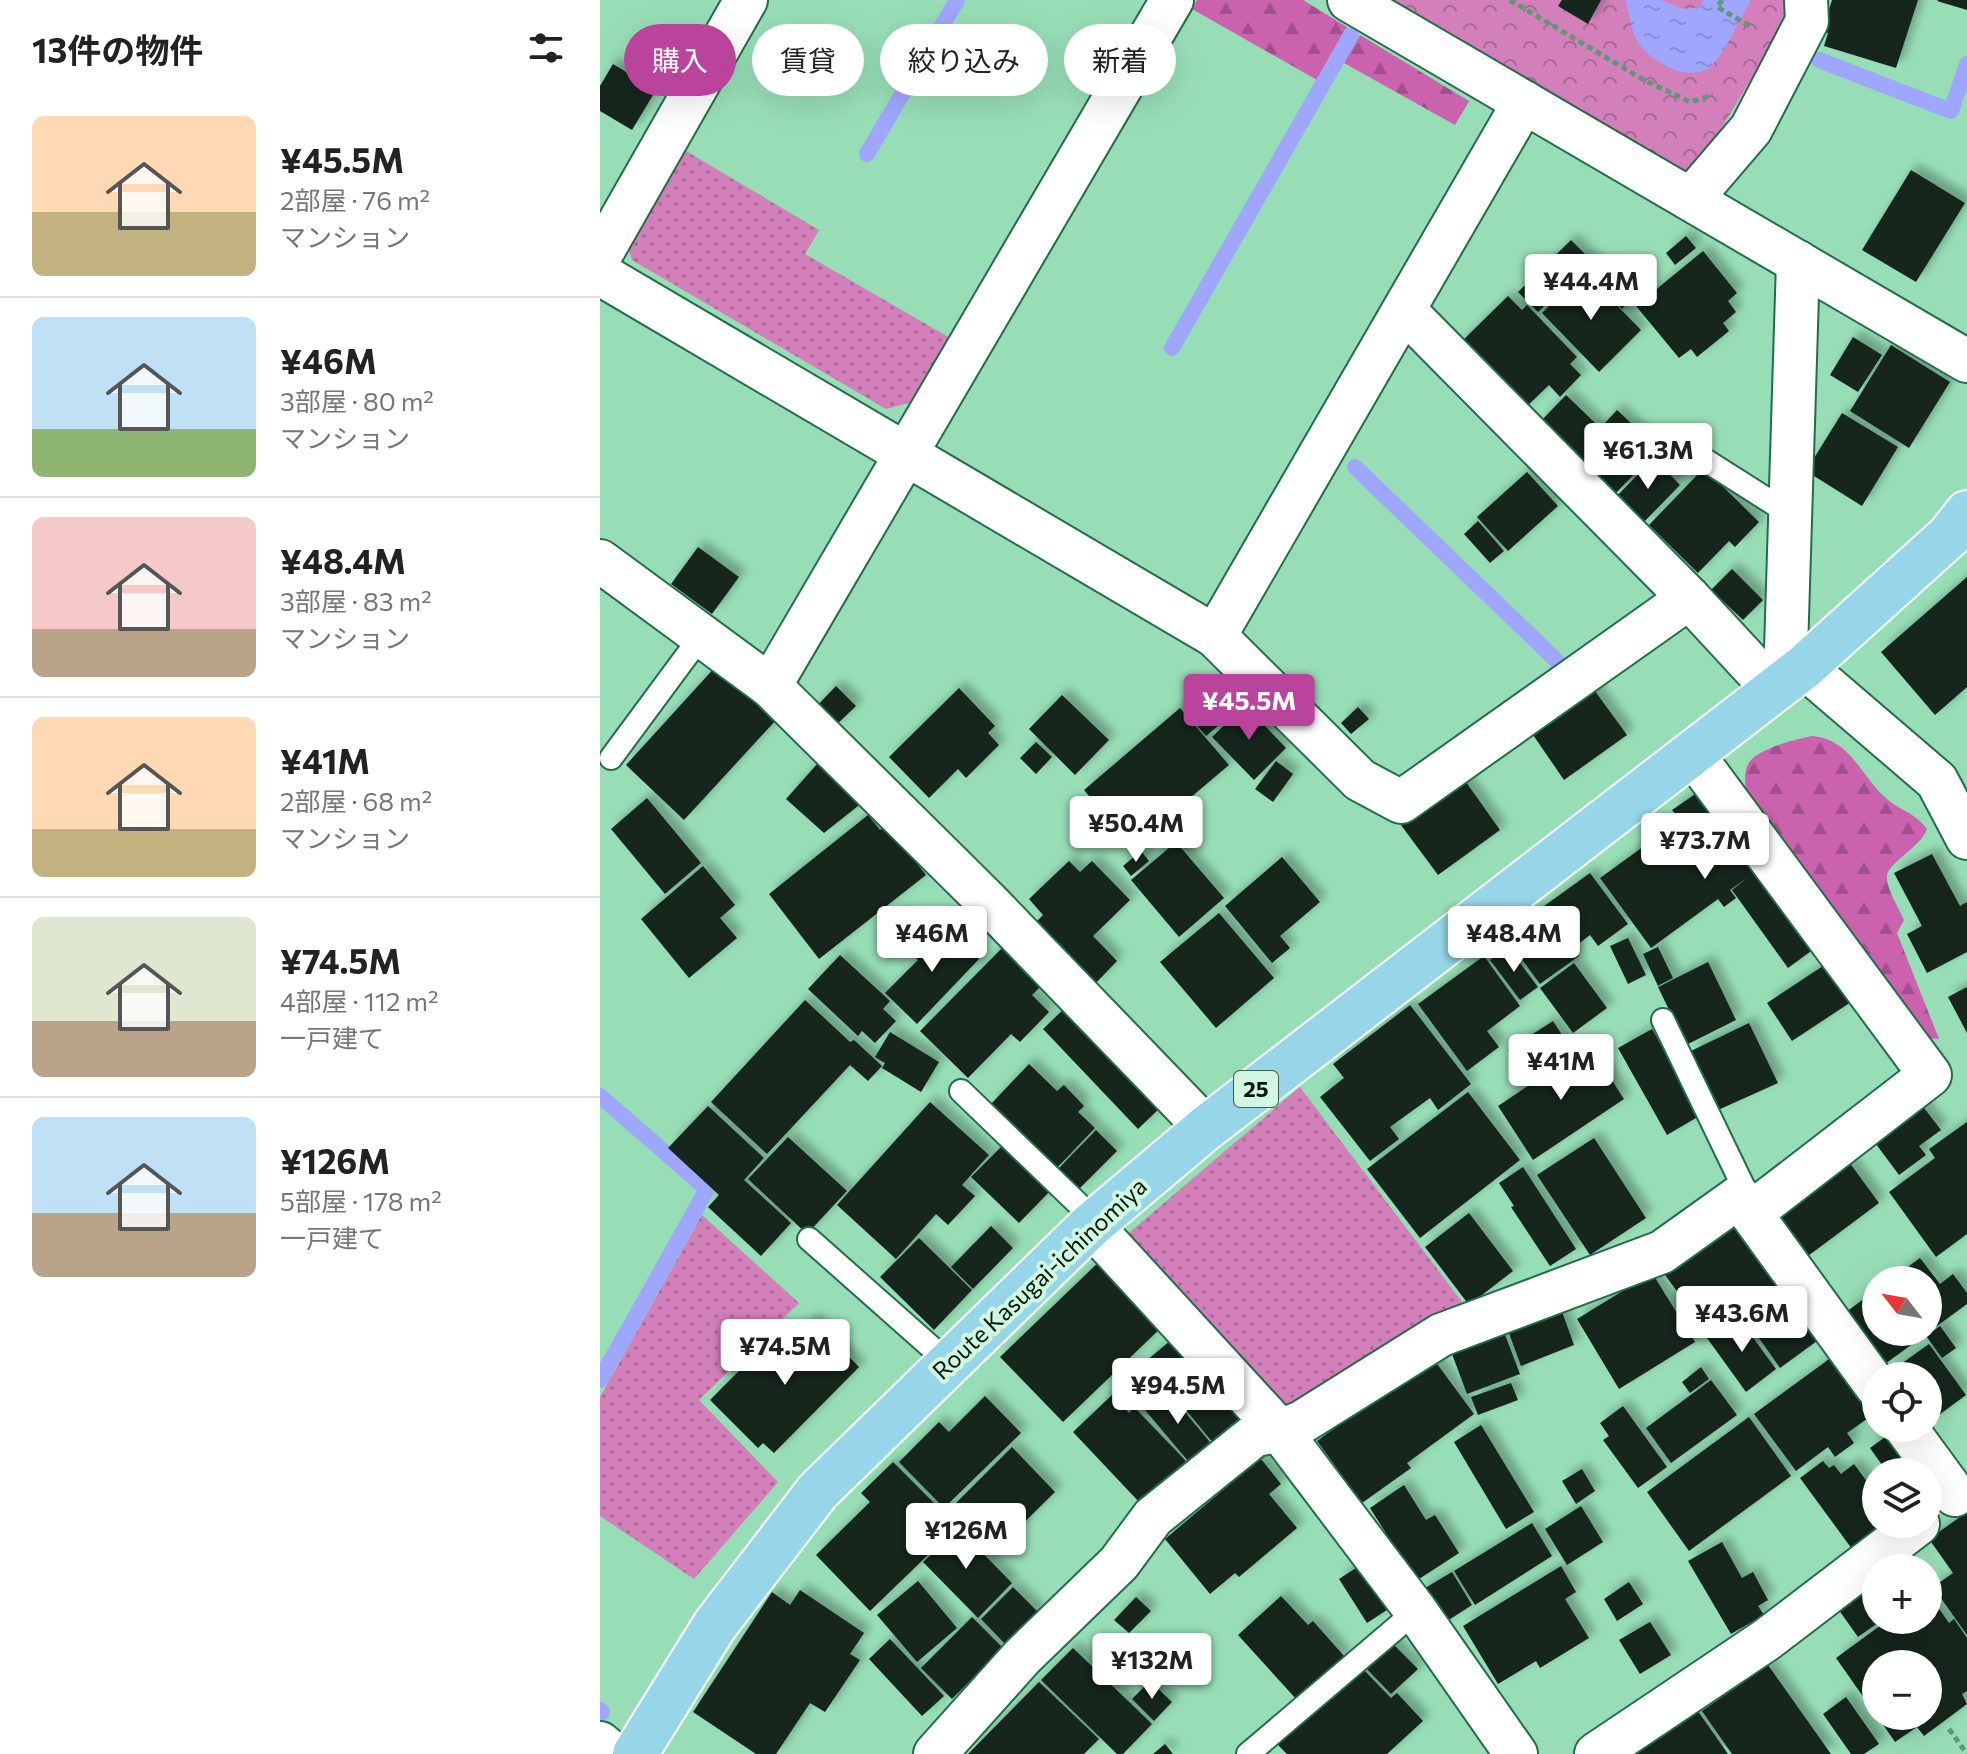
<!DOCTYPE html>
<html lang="ja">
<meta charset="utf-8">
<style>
body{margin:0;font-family:Commissioner,"Noto Sans JP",sans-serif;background:#f2f2f2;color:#222;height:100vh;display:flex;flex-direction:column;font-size:30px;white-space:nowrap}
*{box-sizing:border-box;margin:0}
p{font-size:26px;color:#767676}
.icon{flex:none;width:44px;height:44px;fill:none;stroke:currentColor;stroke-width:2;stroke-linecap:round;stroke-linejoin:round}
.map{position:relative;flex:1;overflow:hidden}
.details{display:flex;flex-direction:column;background:#fff;width:600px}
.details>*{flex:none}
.top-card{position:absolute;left:24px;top:24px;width:760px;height:72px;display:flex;gap:16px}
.needle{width:52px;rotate:301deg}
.tools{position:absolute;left:1262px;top:1266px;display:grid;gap:16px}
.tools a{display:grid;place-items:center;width:80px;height:80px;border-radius:50%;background:#fff;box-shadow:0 8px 32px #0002;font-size:40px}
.price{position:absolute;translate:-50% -68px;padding:0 18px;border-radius:8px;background:#fff;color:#222;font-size:26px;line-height:52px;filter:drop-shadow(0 2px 4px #0008)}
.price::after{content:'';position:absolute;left:50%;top:48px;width:24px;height:18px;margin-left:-12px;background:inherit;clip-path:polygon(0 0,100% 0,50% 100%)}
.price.on{background:#ba449b;color:#fff}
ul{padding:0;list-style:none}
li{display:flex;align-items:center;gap:24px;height:200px;padding:0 32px}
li+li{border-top:2px solid #e0e0e0}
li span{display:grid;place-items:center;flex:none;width:224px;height:160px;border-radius:12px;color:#555}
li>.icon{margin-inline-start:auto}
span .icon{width:96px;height:96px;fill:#fffc;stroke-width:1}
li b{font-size:34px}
h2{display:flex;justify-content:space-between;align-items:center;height:96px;padding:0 32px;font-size:34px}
.chip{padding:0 28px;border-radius:36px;background:#fff;box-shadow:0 8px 32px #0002;font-size:28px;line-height:72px}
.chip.on{background:#ba449b;color:#fff}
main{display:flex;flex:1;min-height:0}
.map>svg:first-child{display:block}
.grass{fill:url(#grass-dots)}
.forest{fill:url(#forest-firs)}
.park{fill:url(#park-crowns)}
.water{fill:url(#water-ripples)}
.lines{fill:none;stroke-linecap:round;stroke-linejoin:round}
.stream{stroke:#9ea6fe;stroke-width:16}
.building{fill:#13261c;filter:url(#shadow)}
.service-casing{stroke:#246c4a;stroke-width:26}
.minor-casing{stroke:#246c4a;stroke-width:46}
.primary-casing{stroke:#fff;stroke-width:48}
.path{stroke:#609778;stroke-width:5;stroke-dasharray:6 4;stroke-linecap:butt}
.service{stroke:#fff;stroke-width:22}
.minor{stroke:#fff;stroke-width:42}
.primary{stroke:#97d6e8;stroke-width:44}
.labels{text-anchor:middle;stroke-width:8;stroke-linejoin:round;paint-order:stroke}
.shield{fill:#d3f6e2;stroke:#3f5c4c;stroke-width:2}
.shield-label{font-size:22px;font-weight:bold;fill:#001a0c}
.street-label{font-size:24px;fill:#001a0c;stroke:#d3f6e2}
</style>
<main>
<section class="details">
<h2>13件の物件<svg class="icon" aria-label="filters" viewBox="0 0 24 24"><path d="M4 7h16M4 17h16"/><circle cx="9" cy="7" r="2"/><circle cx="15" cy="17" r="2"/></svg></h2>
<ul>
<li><span style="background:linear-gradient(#ffd9b3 60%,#c2b280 0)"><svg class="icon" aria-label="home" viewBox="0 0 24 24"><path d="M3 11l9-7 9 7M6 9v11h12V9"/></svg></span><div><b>¥45.5M</b><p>2部屋 · 76 m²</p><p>マンション</p></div></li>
<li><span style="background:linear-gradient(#bfe0f5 70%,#8fb573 0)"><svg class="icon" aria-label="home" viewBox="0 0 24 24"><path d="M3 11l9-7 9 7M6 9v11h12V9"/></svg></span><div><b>¥46M</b><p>3部屋 · 80 m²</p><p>マンション</p></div></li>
<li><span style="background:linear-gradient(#f6c9c9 70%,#b9a48a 0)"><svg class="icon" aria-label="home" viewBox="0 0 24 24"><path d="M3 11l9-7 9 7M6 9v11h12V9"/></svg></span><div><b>¥48.4M</b><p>3部屋 · 83 m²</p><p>マンション</p></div></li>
<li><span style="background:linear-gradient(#ffd9b3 70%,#c2b280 0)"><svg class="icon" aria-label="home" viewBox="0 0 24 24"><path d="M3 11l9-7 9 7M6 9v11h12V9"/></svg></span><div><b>¥41M</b><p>2部屋 · 68 m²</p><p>マンション</p></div></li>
<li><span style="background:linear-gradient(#dfe7d0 65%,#b9a48a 0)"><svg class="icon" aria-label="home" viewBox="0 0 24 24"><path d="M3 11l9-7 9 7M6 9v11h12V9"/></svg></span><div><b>¥74.5M</b><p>4部屋 · 112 m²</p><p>一戸建て</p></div></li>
<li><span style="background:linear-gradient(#bfe0f5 60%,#b9a48a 0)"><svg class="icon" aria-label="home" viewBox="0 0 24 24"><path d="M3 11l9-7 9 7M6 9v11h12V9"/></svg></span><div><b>¥126M</b><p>5部屋 · 178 m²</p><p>一戸建て</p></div></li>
</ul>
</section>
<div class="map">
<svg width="1367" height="1754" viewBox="0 0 1367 1754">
<defs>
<pattern id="grass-dots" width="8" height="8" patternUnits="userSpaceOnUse" patternTransform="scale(2)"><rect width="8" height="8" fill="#d37fb9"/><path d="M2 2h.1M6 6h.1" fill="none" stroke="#a96795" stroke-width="1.8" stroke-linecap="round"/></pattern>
<pattern id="forest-firs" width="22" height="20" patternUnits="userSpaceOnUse" patternTransform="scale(2)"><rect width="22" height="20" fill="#ca62ad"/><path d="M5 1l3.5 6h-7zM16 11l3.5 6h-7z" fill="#a2508b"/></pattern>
<pattern id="park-crowns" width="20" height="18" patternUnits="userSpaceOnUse" patternTransform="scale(2)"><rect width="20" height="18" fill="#d37fb9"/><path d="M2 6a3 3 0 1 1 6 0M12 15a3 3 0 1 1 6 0" fill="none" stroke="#a96795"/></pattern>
<pattern id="water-ripples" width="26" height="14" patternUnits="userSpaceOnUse" patternTransform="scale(2)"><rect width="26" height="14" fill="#9ea6fe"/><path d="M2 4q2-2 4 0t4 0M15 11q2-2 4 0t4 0" fill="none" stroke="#868ed8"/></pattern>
<filter id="shadow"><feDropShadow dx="7" dy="-7" stdDeviation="4" flood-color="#0004"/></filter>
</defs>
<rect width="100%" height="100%" fill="#97deb6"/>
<g class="grass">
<path d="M81,148L219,230L205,254L350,338L313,402L286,409L32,260L26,242Z"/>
<path d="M700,1087L868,1310L677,1414L523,1238Z"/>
<path d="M102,1215L199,1303L99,1400L178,1482L94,1579L0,1516V1397Z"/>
</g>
<g class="forest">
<path d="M597,0H703L747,27L717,80L592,9Z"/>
<path d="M760,35L869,101L855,125L744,63Z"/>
<path d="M1212,736C1251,739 1261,777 1287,799C1302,812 1313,811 1327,829C1322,846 1286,864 1287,877C1287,890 1299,908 1304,920L1297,933L1339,1039L1327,1038L1146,792C1145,782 1143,769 1151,760C1162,748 1196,739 1212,736Z"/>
</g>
<path class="park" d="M785,0H1184V24L1105,156L1085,177Z"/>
<path class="water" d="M1026,0C1036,0 1049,0 1060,0C1078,4 1075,12 1099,7L1104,0H1151C1140,19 1127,49 1113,64C1093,86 1050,62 1038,42C1031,30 1029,13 1026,0Z"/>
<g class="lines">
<g class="stream">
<path d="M1219,60L1351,111L1367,64"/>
<path d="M267,154L357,0"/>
<path d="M572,348L751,35"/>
<path d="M755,467L958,662"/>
<path d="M0,1096L107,1189L0,1380"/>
<path d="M0,1710L2,1712"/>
</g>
</g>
<g class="building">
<path d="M962,0H1001L988,24L958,6Z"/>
<path d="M1232,0H1318L1296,68L1224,46L1228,33L1222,31Z"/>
<path d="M1338,0H1367V10L1337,1Z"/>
<path d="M13,64L56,90L32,130L0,111V86Z"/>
<path d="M1311,170L1365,203L1316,282L1262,250Z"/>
<path d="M1086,236L1096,248L1075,265L1066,253Z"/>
<path d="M971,240L1000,269L991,277L983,268L938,312L918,292Z"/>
<path d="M1103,251L1137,293L1128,301L1136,312L1123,323L1129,331L1097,357L1091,349L1079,358L1036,306Z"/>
<path d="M1005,266L1034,297L1022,309L992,278Z"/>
<path d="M983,271L1041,330L999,372L942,313Z"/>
<path d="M908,296L922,310L927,305L977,357L970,364L981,375L960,397L949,385L923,410L858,345Z"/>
<path d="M1253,337L1282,355L1258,392L1230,375Z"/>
<path d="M1291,345L1350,382L1309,448L1250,411Z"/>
<path d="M966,395L1015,442L987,471L939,423Z"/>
<path d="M1017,410L1048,439L1032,455L1002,426Z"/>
<path d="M1242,413L1298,447L1262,506L1206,471Z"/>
<path d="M1018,444L1041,467L1014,495L990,472Z"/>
<path d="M1054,458L1080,485L1042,524L1015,498Z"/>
<path d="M1104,468L1159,522L1135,547L1129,541L1098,573L1049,525Z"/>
<path d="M927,472L958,506L908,551L877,517Z"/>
<path d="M878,521L904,551L890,563L864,534Z"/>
<path d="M98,547L139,577L112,614L71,584Z"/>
<path d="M1132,569L1163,600L1143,620L1111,590Z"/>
<path d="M1367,577V687L1335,715L1281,652Z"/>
<path d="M118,664L177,719L84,820L26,765Z"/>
<path d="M236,686L256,706L232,729L213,710Z"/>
<path d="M992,687L1027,735L964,780L931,732Z"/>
<path d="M359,688L395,726L388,733L399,745L366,778L358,769L329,798L289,757Z"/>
<path d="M462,695L509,740L475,775L429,729Z"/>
<path d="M602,695L625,720L606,736L584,711Z"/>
<path d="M645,705L686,748L654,780L612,737Z"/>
<path d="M758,707L769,719L751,734L741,723Z"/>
<path d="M580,708L629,765L532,847L484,790Z"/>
<path d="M436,742L452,757L436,774L420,758Z"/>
<path d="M676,761L693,774L673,802L655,789Z"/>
<path d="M218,763L263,802L224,833L186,799Z"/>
<path d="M861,775L900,830L838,875L798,821Z"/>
<path d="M1104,788L1222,943L1188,968L1132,890L1147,878L1130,890L1136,898L1124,907L1118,899L1051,948L1000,878L1080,820L1072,810Z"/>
<path d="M47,798L101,863L65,894L11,829Z"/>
<path d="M268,815L280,830L286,825L326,875L219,959L169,894Z"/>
<path d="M576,842L624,898L579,937L531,880Z"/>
<path d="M541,851L549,861L531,876L523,866Z"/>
<path d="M1332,854L1360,906L1367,902V952L1327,973L1307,934L1322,926L1294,873Z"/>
<path d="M682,857L720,902L680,936L690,948L672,963L625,906Z"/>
<path d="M469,861L480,872L492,861L530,900L493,936L517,961L493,986L434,924L443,915L429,899Z"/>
<path d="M103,866L135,905L120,918L137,938L89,978L41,919Z"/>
<path d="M990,873L1028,924L998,946L990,935L973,948L979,956L940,984L904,935Z"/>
<path d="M619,913L674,978L616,1028L560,962Z"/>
<path d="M343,924L379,959L317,1024L285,993L318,960L313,955Z"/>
<path d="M1028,938L1046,975L1028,984L1010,946Z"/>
<path d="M406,944L445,982L432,995L449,1012L420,1042L411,1034L368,1078L320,1031Z"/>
<path d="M908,947L938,987L920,1000L890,960Z"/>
<path d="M1058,947L1073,978L1058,986L1043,954Z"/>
<path d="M240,955L290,1001L283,1009L296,1021L275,1043L262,1031L258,1036L208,989Z"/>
<path d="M884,956L920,1006L887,1031L899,1047L867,1071L818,1004Z"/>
<path d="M1108,962L1136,1020L1086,1045L1058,987Z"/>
<path d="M974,963L1007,1008L973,1033L940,988Z"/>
<path d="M1226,964L1251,1002L1192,1041L1167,1003Z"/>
<path d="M1367,987V1033L1348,997Z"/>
<path d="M205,1000L250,1042L254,1040L282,1066L268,1081L250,1065L167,1154L111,1102Z"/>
<path d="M468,1005L563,1105L538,1129L443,1029Z"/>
<path d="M810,1005L871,1084L838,1110L830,1098L790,1127L799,1139L770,1161L720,1097L744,1078L733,1064Z"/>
<path d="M953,1021L973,1052L930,1081L908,1050Z"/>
<path d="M1149,1023L1178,1083L1118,1110L1091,1051Z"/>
<path d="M1052,1029L1101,1115L1067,1135L1018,1048Z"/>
<path d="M290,1032L339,1062L321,1092L282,1068L285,1063L275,1057Z"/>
<path d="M989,1045L1024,1099L933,1160L898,1106Z"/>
<path d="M429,1064L457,1091L464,1085L484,1106L478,1112L495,1128L456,1169L390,1105Z"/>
<path d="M868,1092L920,1160L820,1238L767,1169Z"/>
<path d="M330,1102L389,1155L362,1185L375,1196L348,1225L336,1214L296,1259L237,1205Z"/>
<path d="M1321,1104L1341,1130L1319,1146L1326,1155L1299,1175L1273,1140Z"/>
<path d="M108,1106L164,1158L144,1180L191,1223L161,1256L108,1207L119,1195L68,1148Z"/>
<path d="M1367,1122V1234L1336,1257L1289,1192L1335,1158L1329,1149Z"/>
<path d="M496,1130L517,1151L477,1191L456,1171Z"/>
<path d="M188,1137L247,1191L207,1234L148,1179Z"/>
<path d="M994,1138L1046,1218L990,1255L937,1175Z"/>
<path d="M405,1143L452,1189L419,1223L371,1177Z"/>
<path d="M1249,1162L1279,1203L1208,1256L1178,1214Z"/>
<path d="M923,1167L976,1249L950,1266L911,1207L914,1206L899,1183Z"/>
<path d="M869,1213L913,1271L869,1305L825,1247Z"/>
<path d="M1135,1220L1185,1288L1149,1315L1143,1306L1107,1333L1063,1272Z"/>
<path d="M391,1226L413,1248L373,1289L351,1267Z"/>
<path d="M319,1238L372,1290L334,1330L280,1277Z"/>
<path d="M504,1257L566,1323L463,1422L400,1357Z"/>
<path d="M1320,1258L1340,1284L1353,1274L1367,1293V1304L1285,1364L1246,1312L1276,1290V1332H1328V1280H1290Z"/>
<path d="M1052,1273L1095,1342L1019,1389L977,1319Z"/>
<path d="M1195,1302L1221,1338L1180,1368L1154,1331Z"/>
<path d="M960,1306L974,1345L921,1366L906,1325Z"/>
<path d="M1137,1316L1176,1369L1146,1392L1107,1338Z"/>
<path d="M212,1319L259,1367L174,1453L163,1443L158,1448L110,1400L165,1345L175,1356Z"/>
<path d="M1340,1326L1356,1348L1342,1358L1326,1336Z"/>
<path d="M902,1327L920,1374L867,1394L849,1346Z"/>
<path d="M576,1336L644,1417L613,1443L546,1361Z"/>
<path d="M1329,1344L1366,1395L1328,1423V1376L1287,1374Z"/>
<path d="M832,1357L874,1414L807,1463L811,1468L762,1503L717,1441Z"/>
<path d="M1232,1357L1274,1414L1247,1433L1254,1443L1235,1457L1228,1447L1196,1471L1154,1414Z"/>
<path d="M1101,1367L1109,1379L1090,1393L1082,1382Z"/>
<path d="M1111,1380L1137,1415L1071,1463L1046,1428Z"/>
<path d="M911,1383L918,1400L878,1415L871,1397Z"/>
<path d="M567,1391L610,1442L588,1461L545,1410Z"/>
<path d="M512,1395L529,1413L534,1407L586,1461L540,1503L473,1432Z"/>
<path d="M385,1396L421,1433L344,1508L299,1462L339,1422L349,1432Z"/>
<path d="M1023,1406L1067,1467L1038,1488L1003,1440L1009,1436L1000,1423Z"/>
<path d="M1149,1417L1191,1476L1089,1551L1047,1492Z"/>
<path d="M881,1425L934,1512L906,1529L854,1442Z"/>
<path d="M1288,1435L1315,1472H1287L1270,1448Z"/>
<path d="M412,1447L455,1492L391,1555L348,1511Z"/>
<path d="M657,1454L681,1484L669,1494L697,1528L639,1577L635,1573L610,1594L565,1539L629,1485L625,1481Z"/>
<path d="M1223,1461L1229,1468L1234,1465L1241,1474L1254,1464L1276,1494V1524H1286L1252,1549L1200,1478Z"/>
<path d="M293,1462L352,1521L326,1546L331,1552L270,1611L216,1555L270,1502L261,1493Z"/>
<path d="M982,1469L995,1491L976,1504L962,1481Z"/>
<path d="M804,1485L826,1520L835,1515L859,1553L816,1581L770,1508Z"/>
<path d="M981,1506L1003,1542L967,1565L945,1529Z"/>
<path d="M1367,1512V1635L1333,1587L1353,1573L1329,1539Z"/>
<path d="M353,1523L412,1583L378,1618L323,1562L335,1551L330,1545Z"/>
<path d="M932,1523L952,1556L875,1605L854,1571Z"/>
<path d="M1122,1542L1142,1578L1153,1572L1168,1600L1158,1606L1164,1615L1131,1634L1088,1561Z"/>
<path d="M765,1562L793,1606L767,1623L739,1579Z"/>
<path d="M961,1566L976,1592L965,1599L989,1638L940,1668L936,1661L898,1684L863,1626Z"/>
<path d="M852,1572L872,1605L841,1625L820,1591Z"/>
<path d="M1276,1578V1620H1282L1258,1637L1236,1606Z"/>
<path d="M318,1581L357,1628L317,1662L277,1615Z"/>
<path d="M1029,1582L1043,1604L1017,1621L1004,1599Z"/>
<path d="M413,1587L440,1614L407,1646L381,1619Z"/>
<path d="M200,1590L264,1633L250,1654L260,1660L225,1712L210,1703L176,1754H156L93,1712L172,1592L190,1605Z"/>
<path d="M1328,1593L1349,1623L1354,1619L1367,1638V1691L1362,1694L1367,1704L1324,1736L1317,1727L1295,1742L1277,1716H1328V1664H1276V1715L1236,1658L1288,1620H1328Z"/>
<path d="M681,1596L708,1625L713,1621L744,1656L697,1700L638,1635Z"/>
<path d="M536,1597L551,1611L529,1633L514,1620Z"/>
<path d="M372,1617L403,1648L352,1699L321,1668Z"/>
<path d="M1050,1622L1071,1655L1040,1674L1019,1640Z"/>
<path d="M290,1639L344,1696L322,1716L269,1659Z"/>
<path d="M789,1640L818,1669L791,1694L763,1665Z"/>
<path d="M473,1648L552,1724L523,1754H517L441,1680Z"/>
<path d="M1168,1665L1231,1754H1132L1102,1711Z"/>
<path d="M761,1667L791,1698L797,1693L823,1721L787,1754H687L678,1745Z"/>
<path d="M550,1681L572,1702L554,1721L532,1699Z"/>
<path d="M439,1682L499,1739L484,1754H368Z"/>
<path d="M1246,1697L1279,1744L1264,1754H1251L1223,1714Z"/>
<path d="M1095,1707L1128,1754H1029Z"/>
<path d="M565,1744L573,1754H553Z"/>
</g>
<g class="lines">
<g class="service-casing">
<g id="service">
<path d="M1059,451L1105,460L1190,514"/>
<path d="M11,758L102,635"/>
<path d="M1063,1020L1144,1188L1139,1197"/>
<path d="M361,1091L496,1221"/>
<path d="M209,1239L349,1363"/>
<path d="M648,1754L816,1611"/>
</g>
</g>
<g class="minor-casing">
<g id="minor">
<path d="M572,0L170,686L388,902L606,1128"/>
<path d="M749,0L1367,361"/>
<path d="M1091,199L1151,129L1207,21L1206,0"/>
<path d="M0,256L146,0"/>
<path d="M0,274L615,636L760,780L801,802L1089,598"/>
<path d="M804,310L1089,598L1174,690"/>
<path d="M0,561L170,686"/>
<path d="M615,636L924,102"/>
<path d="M1204,667L1337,781L1367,838"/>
<path d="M1185,682L1198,262"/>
<path d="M1092,753L1330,1075L1151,1213"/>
<path d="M491,1225L680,1431L816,1611L916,1754"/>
<path d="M1306,1428L1355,1495"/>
<path d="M0,1743L13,1754"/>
<path d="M335,1754L422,1657L519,1563L553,1517L655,1435L680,1431L702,1422L841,1335L1062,1252L1139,1197L1276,1386"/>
<path d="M996,1754L1166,1640L1318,1524"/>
</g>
</g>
<g class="primary-casing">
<path id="primary" d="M35,1754L115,1625L218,1491L491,1225L606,1128L1204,667L1349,536L1367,513"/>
</g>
<g class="path">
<path d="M910,0L1042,79L1090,102L1113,95"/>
<path d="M1122,0L1117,7L1150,26"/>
<path d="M1349,1729L1367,1754"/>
</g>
<use href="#service" class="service"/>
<use href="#minor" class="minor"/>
<use href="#primary" class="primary"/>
</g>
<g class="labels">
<rect class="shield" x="634" y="1071" width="44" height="36" rx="6"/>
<g class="shield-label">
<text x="656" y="1097">25</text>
</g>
<g class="street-label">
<text transform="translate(440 1279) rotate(-43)" y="8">Route Kasugai-ichinomiya</text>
</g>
</g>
</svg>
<div class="tools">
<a><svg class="needle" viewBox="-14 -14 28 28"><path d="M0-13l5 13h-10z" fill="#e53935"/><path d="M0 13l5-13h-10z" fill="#767676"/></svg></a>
<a><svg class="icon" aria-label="locate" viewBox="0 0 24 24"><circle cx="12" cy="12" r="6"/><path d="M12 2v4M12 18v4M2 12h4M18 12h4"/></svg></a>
<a><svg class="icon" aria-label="layers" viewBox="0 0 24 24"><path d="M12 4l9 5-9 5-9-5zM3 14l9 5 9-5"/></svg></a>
<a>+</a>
<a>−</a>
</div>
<b class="price" style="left:991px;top:322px">¥44.4M</b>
<b class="price" style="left:1048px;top:491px">¥61.3M</b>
<b class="price on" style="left:649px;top:742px">¥45.5M</b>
<b class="price" style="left:536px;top:864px">¥50.4M</b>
<b class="price" style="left:1105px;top:881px">¥73.7M</b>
<b class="price" style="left:332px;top:974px">¥46M</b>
<b class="price" style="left:914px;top:974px">¥48.4M</b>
<b class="price" style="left:961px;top:1102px">¥41M</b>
<b class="price" style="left:1142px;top:1354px">¥43.6M</b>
<b class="price" style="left:185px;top:1387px">¥74.5M</b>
<b class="price" style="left:578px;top:1426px">¥94.5M</b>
<b class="price" style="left:366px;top:1571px">¥126M</b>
<b class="price" style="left:552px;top:1701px">¥132M</b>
<div class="top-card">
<a class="chip on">購入</a>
<a class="chip">賃貸</a>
<a class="chip">絞り込み</a>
<a class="chip">新着</a>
</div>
</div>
</main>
